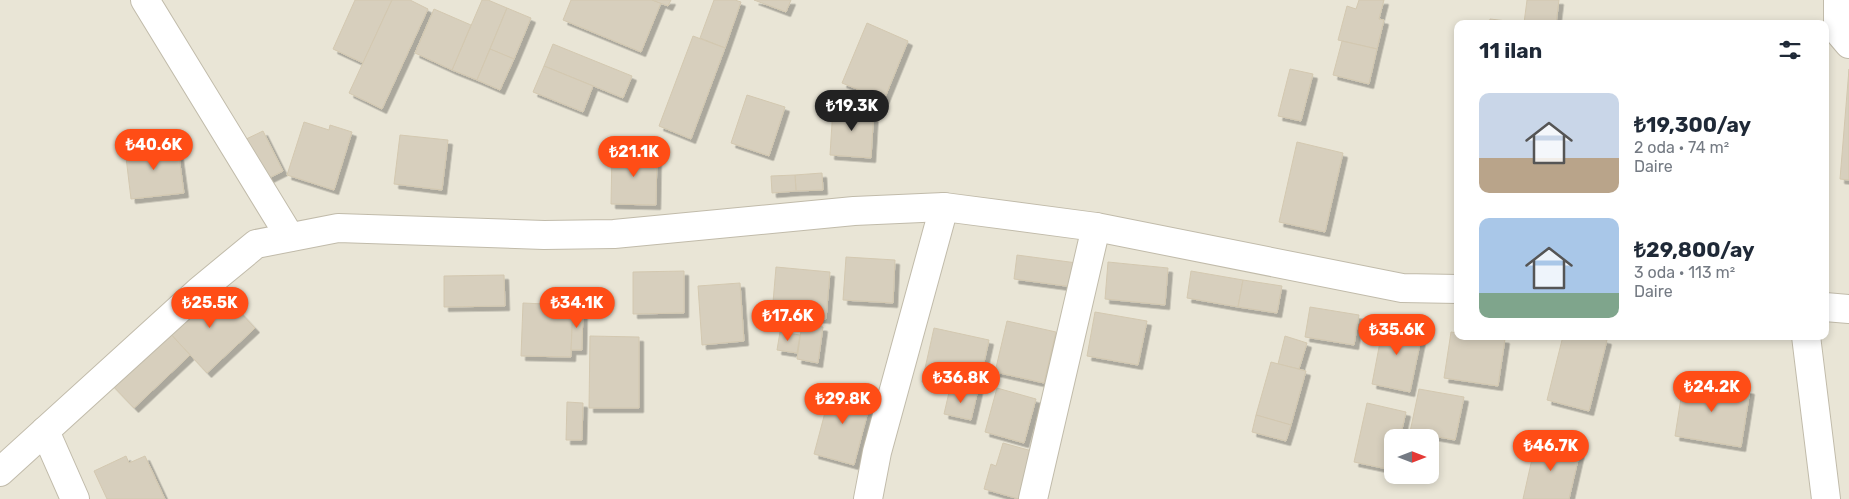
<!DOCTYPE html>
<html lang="tr">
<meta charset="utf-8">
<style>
body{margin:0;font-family:Rubik,sans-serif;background:#f2f2f3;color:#1f2937;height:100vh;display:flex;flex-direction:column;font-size:19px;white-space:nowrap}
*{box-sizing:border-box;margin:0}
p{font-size:16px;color:#747a83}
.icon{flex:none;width:28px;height:28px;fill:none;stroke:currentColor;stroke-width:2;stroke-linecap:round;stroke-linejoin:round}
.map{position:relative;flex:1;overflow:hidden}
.panel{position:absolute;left:1454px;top:20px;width:375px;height:320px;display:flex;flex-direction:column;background:#fff;border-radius:10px;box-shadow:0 2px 8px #0003}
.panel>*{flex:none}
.needle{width:32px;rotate:90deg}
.tools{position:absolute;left:1384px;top:429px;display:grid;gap:10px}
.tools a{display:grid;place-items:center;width:55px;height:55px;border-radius:10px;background:#fff;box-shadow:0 2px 8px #0003;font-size:25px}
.price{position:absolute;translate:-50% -42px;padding:0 11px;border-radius:18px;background:#ff4d16;color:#fff;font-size:16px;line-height:32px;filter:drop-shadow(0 1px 2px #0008)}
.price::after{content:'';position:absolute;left:50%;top:30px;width:15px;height:11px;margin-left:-8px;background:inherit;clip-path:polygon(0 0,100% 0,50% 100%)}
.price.current{background:#222;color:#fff}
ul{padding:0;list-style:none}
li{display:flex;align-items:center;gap:15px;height:125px;padding:0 25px}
li span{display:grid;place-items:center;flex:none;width:140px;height:100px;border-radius:10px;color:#555}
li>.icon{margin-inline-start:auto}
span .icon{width:60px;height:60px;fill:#fffc;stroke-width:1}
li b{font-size:21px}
h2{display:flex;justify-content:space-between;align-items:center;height:60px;padding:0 25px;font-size:21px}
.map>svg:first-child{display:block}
.residential{fill:#e9e5d6;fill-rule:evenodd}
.building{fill:#d7cfbd;stroke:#d3c8b0;filter:url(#shadow)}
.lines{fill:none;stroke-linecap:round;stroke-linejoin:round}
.minor-casing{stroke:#c1bbaa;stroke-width:30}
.minor{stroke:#fff;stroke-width:28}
</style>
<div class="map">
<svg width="1849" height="499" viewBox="0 0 1849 499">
<defs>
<filter id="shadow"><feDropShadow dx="4.5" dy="4.5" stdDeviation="0" flood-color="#0004"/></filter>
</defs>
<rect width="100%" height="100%" fill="#f5f2e9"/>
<path class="residential" d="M0,0H1849V499H0ZM1458,24H1825V336H1458ZM1392,438H1430V475H1392Z"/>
<g class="building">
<path d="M355,0H392L363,63L333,49Z"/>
<path d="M392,0H410L428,9L382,109L349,93Z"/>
<path d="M482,0H488L507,8L477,80L452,70Z"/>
<path d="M571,0H652L661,3L641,52L563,20Z"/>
<path d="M652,0H671L668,6Z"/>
<path d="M714,0H735L741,2L725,48L700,38Z"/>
<path d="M754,0H791L786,12Z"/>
<path d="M1359,0H1384L1379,19L1384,20L1377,49L1338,40L1347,6L1356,9Z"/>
<path d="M1527,0H1559L1556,24L1524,23Z"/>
<path d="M507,8L531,18L514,59L490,49Z"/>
<path d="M434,9L471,25L452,70L415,53Z"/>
<path d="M1490,19L1524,23V24H1489Z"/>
<path d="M867,23L908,41L884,100L842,83Z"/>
<path d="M693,36L725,48L691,139L659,126Z"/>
<path d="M1342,41L1377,49L1369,84L1333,75Z"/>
<path d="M553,44L632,76L623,98L544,66Z"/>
<path d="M490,49L514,59L500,90L477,80Z"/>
<path d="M544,66L593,86L583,112L533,92Z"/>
<path d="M1290,69L1313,74L1301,121L1278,116Z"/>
<path d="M1849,69V180L1840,179Z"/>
<path d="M747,95L785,107L769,156L731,143Z"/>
<path d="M833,107L874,109L871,158L830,155Z"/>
<path d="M304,122L329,130L330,125L352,132L334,190L287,175Z"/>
<path d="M263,131L283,171L261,182L240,142Z"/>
<path d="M400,135L448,140L442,190L394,184Z"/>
<path d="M177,142L184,193L131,199L125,149Z"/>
<path d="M1297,142L1343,153L1325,232L1279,222Z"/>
<path d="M612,152L657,153L656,205L611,204Z"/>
<path d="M822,173L823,190L796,191L795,175Z"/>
<path d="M795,175L796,191L772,193L771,176Z"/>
<path d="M1017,255L1077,263L1073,287L1014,279Z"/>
<path d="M846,257L895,260L893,303L843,300Z"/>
<path d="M1108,262L1168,268L1165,305L1105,299Z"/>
<path d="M776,267L830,272L826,319L772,314Z"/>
<path d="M684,271V313L633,314V272Z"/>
<path d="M1191,271L1243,280L1238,307L1187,298Z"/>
<path d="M504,275L505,306L444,307V276Z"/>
<path d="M1243,280L1282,286L1277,313L1238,307Z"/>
<path d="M740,283L744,341L702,345L698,286Z"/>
<path d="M214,285L255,328L207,373L166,329Z"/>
<path d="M545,298L573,299L571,357L521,356L523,303L545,304Z"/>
<path d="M573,307H583L582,350H571Z"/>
<path d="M1310,307L1359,315L1354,345L1305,337Z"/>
<path d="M1095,312L1147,321L1138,365L1087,356Z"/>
<path d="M1007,321L1056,332L1044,383L995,372Z"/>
<path d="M1384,321L1423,329L1410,392L1372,384Z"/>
<path d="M802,324L823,327L818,363L797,359Z"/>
<path d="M934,328L989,340L977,394L922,382Z"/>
<path d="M166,329L190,355L134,408L110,383Z"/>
<path d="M780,332L800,335L797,353L777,350Z"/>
<path d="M1451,332L1458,333V336H1482L1505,339L1498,386L1444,378Z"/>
<path d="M590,336L639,337V408H589Z"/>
<path d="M1285,336L1307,343L1299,369L1278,364Z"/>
<path d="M1563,336H1591L1607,340L1589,411L1547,400Z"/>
<path d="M1271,362L1306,371L1291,425L1256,415Z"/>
<path d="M1684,379L1750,390L1741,447L1675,436Z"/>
<path d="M832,386L872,396L854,465L814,454Z"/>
<path d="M950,388L977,394L971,420L944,414Z"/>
<path d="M997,388L1036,399L1024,443L985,432Z"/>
<path d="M1419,389L1464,397L1455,440L1410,432Z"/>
<path d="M567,402L583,403L582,440H566Z"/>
<path d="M1367,403L1406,412L1400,438H1392V470L1354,462Z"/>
<path d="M1256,415L1291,425L1286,441L1252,432Z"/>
<path d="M1536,441L1580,451L1569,499H1523Z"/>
<path d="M1003,443L1032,451L1019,499L984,489L991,464L996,466Z"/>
<path d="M126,456L129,463L145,456L165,499H107L94,471Z"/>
</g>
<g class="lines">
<g class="minor-casing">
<g id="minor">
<path d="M145,0L290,237"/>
<path d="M1838,0V31L1849,44"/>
<path d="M1825,307L1849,309"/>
<path d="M1806,336L1826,499"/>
<path d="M45,431L75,499"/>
<path d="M0,472L199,291L256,244L338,228L544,235L614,234L854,211L944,207L1096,227L1402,288L1458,289"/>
<path d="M868,499L877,452L944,207"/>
<path d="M1033,499L1096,227"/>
</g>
</g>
<use href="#minor" class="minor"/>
</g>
</svg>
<div class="tools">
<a><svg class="needle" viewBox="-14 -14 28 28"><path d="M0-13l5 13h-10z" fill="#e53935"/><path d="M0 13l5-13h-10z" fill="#747a83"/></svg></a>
</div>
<b class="price current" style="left:852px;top:132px">₺19.3K</b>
<b class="price" style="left:154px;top:171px">₺40.6K</b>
<b class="price" style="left:634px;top:178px">₺21.1K</b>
<b class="price" style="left:210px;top:329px">₺25.5K</b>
<b class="price" style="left:577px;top:329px">₺34.1K</b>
<b class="price" style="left:788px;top:342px">₺17.6K</b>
<b class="price" style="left:1397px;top:356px">₺35.6K</b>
<b class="price" style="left:961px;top:404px">₺36.8K</b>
<b class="price" style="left:1712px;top:413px">₺24.2K</b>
<b class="price" style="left:843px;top:425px">₺29.8K</b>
<b class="price" style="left:1551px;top:472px">₺46.7K</b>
<section class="panel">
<h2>11 ilan<svg class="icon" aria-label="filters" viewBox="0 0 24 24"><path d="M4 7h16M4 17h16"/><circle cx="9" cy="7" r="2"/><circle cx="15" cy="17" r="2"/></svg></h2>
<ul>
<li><span style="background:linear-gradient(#c9d6e8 65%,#b9a48a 0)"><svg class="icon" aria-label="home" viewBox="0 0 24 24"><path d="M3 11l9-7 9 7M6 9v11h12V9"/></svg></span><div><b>₺19,300/ay</b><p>2 oda · 74 m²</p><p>Daire</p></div></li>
<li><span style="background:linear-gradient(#a9c7e8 75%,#7fa58c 0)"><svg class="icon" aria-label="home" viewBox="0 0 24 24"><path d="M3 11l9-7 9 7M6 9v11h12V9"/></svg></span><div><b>₺29,800/ay</b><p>3 oda · 113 m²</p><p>Daire</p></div></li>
</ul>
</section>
</div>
